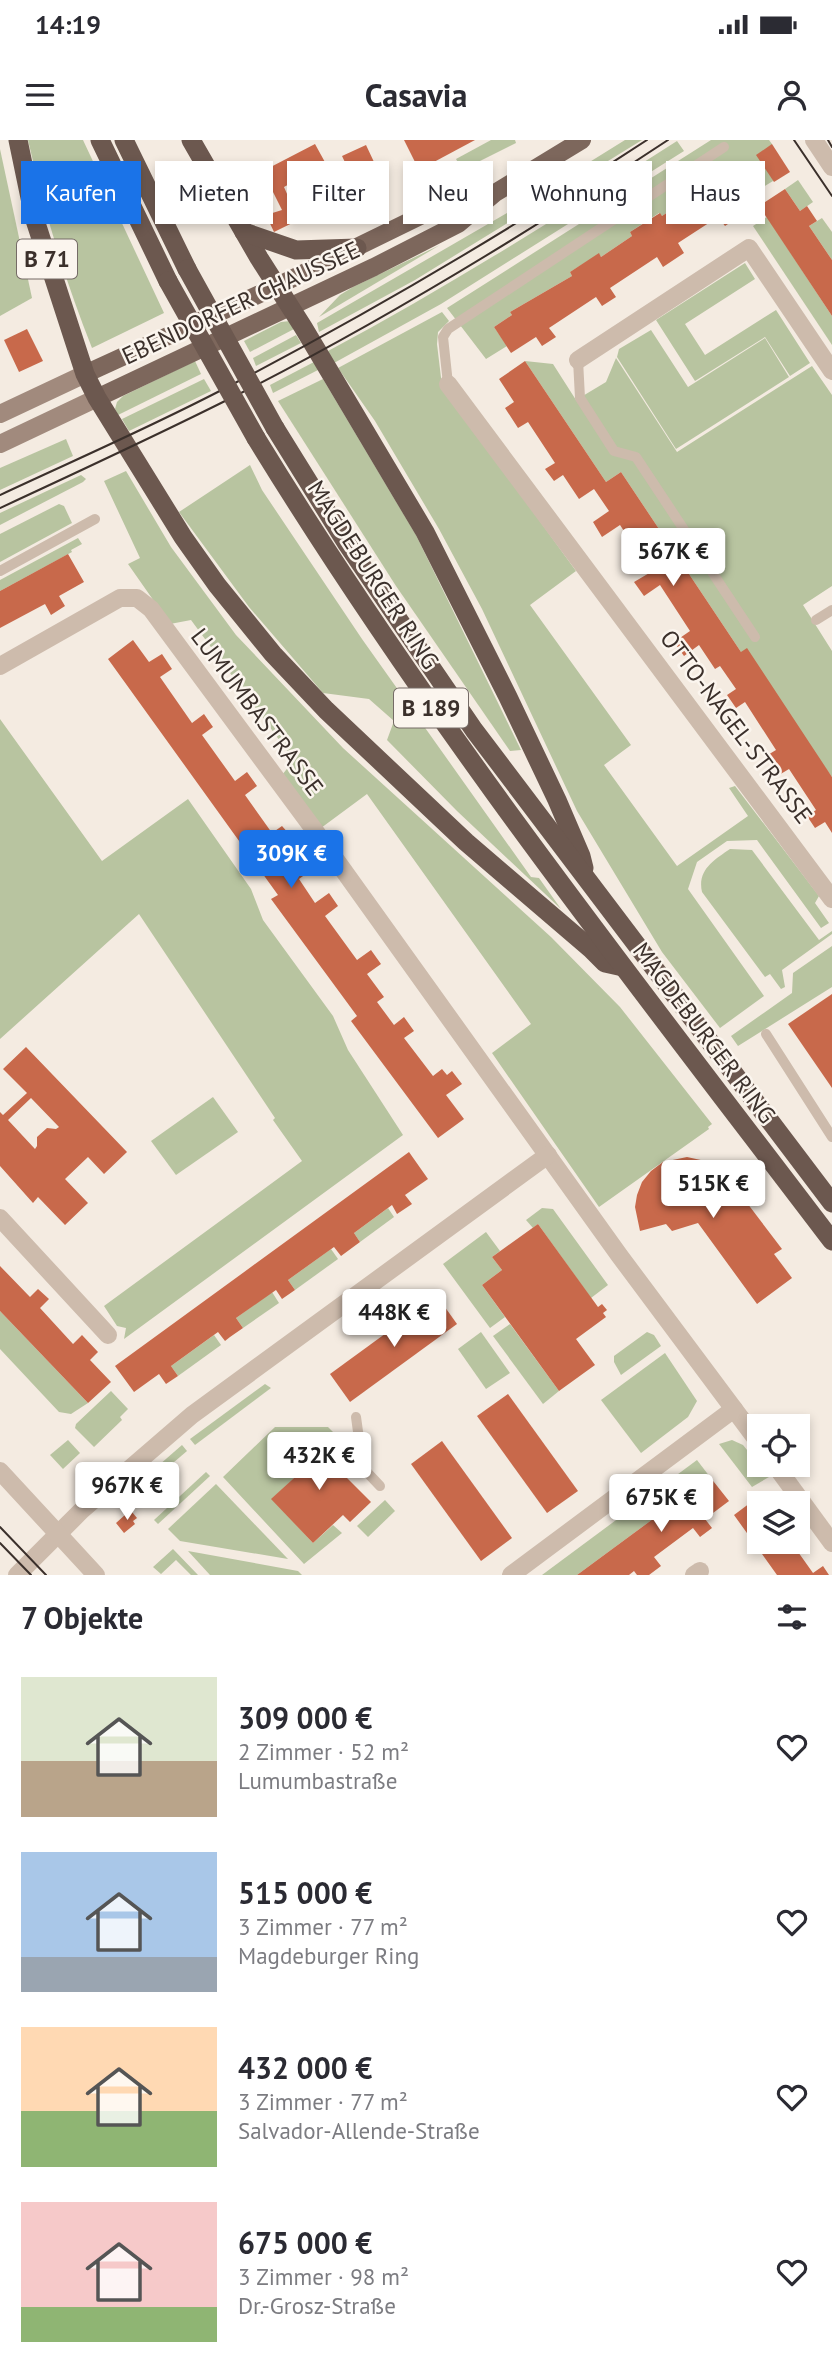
<!DOCTYPE html>
<html lang="de">
<meta charset="utf-8">
<style>
body{margin:0;font-family:"PT Sans",sans-serif;background:#f2f2f3;color:#2b2b33;height:100vh;display:flex;flex-direction:column;font-size:26px;white-space:nowrap}
*{box-sizing:border-box;margin:0}
p{font-size:23px;color:#7c7c81}
.icon{flex:none;width:38px;height:38px;fill:none;stroke:currentColor;stroke-width:2;stroke-linecap:round;stroke-linejoin:round}
.map{position:relative;height:1435px;overflow:hidden}
.side{display:flex;flex-direction:column;background:#fff;flex:1}
.side>*{flex:none}
.guide{position:absolute;left:21px;top:21px;width:791px;height:63px;display:flex;gap:14px}
.fabs{position:absolute;left:747px;top:1274px;display:grid;gap:14px}
.fabs a{display:grid;place-items:center;width:63px;height:63px;border-radius:0px;background:#fff;box-shadow:0 4px 10px #0003;font-size:35px}
.price{position:absolute;translate:-50% -60px;padding:0 16px;border-radius:7px;background:#fff;color:#222;font-size:23px;line-height:46px;filter:drop-shadow(0 2px 4px #0008)}
.price::after{content:'';position:absolute;left:50%;top:42px;width:21px;height:16px;margin-left:-10px;background:inherit;clip-path:polygon(0 0,100% 0,50% 100%)}
.price.active{background:#1a73e8;color:#fff}
ul{padding:0;list-style:none}
li{display:flex;align-items:center;gap:21px;height:175px;padding:0 21px}
li span{display:grid;place-items:center;flex:none;width:196px;height:140px;border-radius:0px;color:#555}
li>.icon{margin-inline-start:auto}
span .icon{width:84px;height:84px;fill:#fffc;stroke-width:1}
li b{font-size:30px}
h2{display:flex;justify-content:space-between;align-items:center;height:84px;padding:0 21px;font-size:30px}
.pill{padding:0 24px;border-radius:0px;background:#fff;box-shadow:0 4px 10px #0003;font-size:24px;line-height:63px}
.pill.active{background:#1a73e8;color:#fff}
.status{display:flex;justify-content:space-between;align-items:center;height:49px;padding:0 35px;background:#fff;direction:ltr}
.status svg{height:19px;fill:currentColor}
header{display:flex;justify-content:space-between;align-items:center;height:91px;padding:0 21px;background:#fff;font-size:32px;font-weight:800}
.map>svg:first-child{display:block}
.green{fill:#b8c4a0}
.building{fill:#c8694b;fill-rule:evenodd}
.lines{fill:none;stroke-linecap:round;stroke-linejoin:round}
.service{stroke:#cdbbac;stroke-width:10}
.minor{stroke:#cdbbac;stroke-width:18}
.tertiary{stroke:#cdbbac;stroke-width:18}
.secondary{stroke:#a18a7d;stroke-width:18}
.primary{stroke:#7d675c;stroke-width:18}
.trunk{stroke:#6c584f;stroke-width:19}
.tram{stroke:#3b302b;stroke-width:2}
.trunk-bridge{stroke:#6c584f;stroke-width:19}
.labels{text-anchor:middle;stroke-width:5;stroke-linejoin:round;paint-order:stroke}
.shield{fill:#fbf5ee;stroke:#756b66;stroke-width:2}
.shield-label{font-size:23px;font-weight:bold;fill:#3b302b}
.street-label{font-size:24px;fill:#3b302b;stroke:#fbf5ee}
</style>
<div class="status"><b>14:19</b><svg viewBox="0 0 49 12"><path d="M0 12V9h3v3zM5 12V6h3v6zM10 12V3h3v9zM15 12V0h3v12zM26 1h20v11H26zM47 4h2v5h-2z"/></svg></div>
<header><svg class="icon" aria-label="menu" viewBox="0 0 24 24"><path d="M4 6h16M4 12h16M4 18h16"/></svg>Casavia<svg class="icon" aria-label="person" viewBox="0 0 24 24"><circle cx="12" cy="8" r="4"/><path d="M4 21q1-7 8-7t8 7"/></svg></header>
<div class="map">
<svg width="832" height="1435" viewBox="0 0 832 1435">
<rect width="100%" height="100%" fill="#f4ebe1"/>
<g class="green">
<path d="M28,0H83L164,173L92,208C65,140 44,71 28,0Z"/>
<path d="M491,0H515L516,3L462,30L456,19Z"/>
<path d="M625,0H642L415,140L319,192L317,183L514,69Z"/>
<path d="M711,0H769L772,4L773,41L755,52L738,27L662,76L659,73L630,92L632,96L601,117L599,114L570,132L572,136L510,172L512,175L494,187L507,206L486,219L447,168Z"/>
<path d="M677,1L684,11L441,164L334,223L328,211C448,147 563,74 677,1Z"/>
<path d="M0,9L32,158L0,176Z"/>
<path d="M798,40L813,62L800,71L785,49Z"/>
<path d="M767,77L832,176V205L753,86Z"/>
<path d="M822,78L832,92V120L809,86Z"/>
<path d="M440,105L319,177L340,155L353,147Z"/>
<path d="M745,123L755,139L685,184L705,215L776,170L810,223L790,236L765,197L695,241L656,180Z"/>
<path d="M442,172L449,181L438,192L437,204L442,246L576,431L530,465L631,605L604,625L677,726L748,676L729,648L735,646L819,756L815,763L829,783L821,788L757,700L727,701L697,722L688,749L764,856L720,888L662,812L577,671L482,469L439,389L375,281L338,228Z"/>
<path d="M290,181L294,189L250,212L244,201L281,182Z"/>
<path d="M651,190L688,247L765,198L789,237L676,309L617,217L619,209Z"/>
<path d="M296,195L301,203L256,226L253,218Z"/>
<path d="M616,218L677,312L812,226L832,255V446L803,465L832,511V637L741,512L621,332L606,342L525,221L553,224L576,260L606,242Z"/>
<path d="M195,221L201,234L118,275L115,269L117,262L123,256Z"/>
<path d="M314,222L318,230L273,253L270,245Z"/>
<path d="M204,239L211,251L129,291L122,279Z"/>
<path d="M323,239L416,395L521,610L510,611L396,446L278,261Z"/>
<path d="M66,299L73,316L0,350V328Z"/>
<path d="M250,325L262,350L362,499L531,737L539,738L561,769L457,671L387,600L394,581L369,559L323,553L249,467L179,372Z"/>
<path d="M126,331L171,407L236,495L343,608L551,797L620,867L712,984L708,987L709,989L599,1067L492,913L531,884L367,654L321,688L282,635L294,620L191,480L170,484L128,424L140,418L104,341Z"/>
<path d="M81,335L86,339L83,342L0,385V373Z"/>
<path d="M59,364L64,366L72,383L0,422V394Z"/>
<path d="M78,398L82,404L71,410L72,412L0,451V440Z"/>
<path d="M0,579L102,721L188,659L251,749L263,780L333,876L348,910L403,995L124,1199L126,1188L117,1186L104,1166L302,1021L273,980L275,978L139,774L0,899Z"/>
<path d="M730,709L752,710L819,800L832,791V794L782,830L785,847L781,849L770,834L765,837L702,752C697,730 714,720 730,709Z"/>
<path d="M832,806V847L738,906L731,896L792,853L793,833Z"/>
<path d="M213,957L238,992L176,1035L151,1001Z"/>
<path d="M388,1068L394,1077L360,1102L354,1093Z"/>
<path d="M542,1068L553,1069L608,1145L591,1158L538,1084L533,1088L526,1080Z"/>
<path d="M486,1092L500,1111L492,1117L502,1130L482,1145L505,1177L490,1188L443,1124Z"/>
<path d="M331,1109L338,1119L295,1150L288,1140Z"/>
<path d="M272,1152L279,1163L243,1188L236,1178Z"/>
<path d="M0,1171L88,1263L71,1274L59,1272L0,1209Z"/>
<path d="M510,1184L559,1251L543,1264L493,1196Z"/>
<path d="M481,1192L510,1233L486,1249L458,1209Z"/>
<path d="M647,1192L654,1195L661,1206L621,1235L614,1222V1216Z"/>
<path d="M214,1195L221,1205L178,1236L171,1226Z"/>
<path d="M665,1213L697,1261L688,1277L641,1313L601,1260Z"/>
<path d="M265,1244L271,1248L195,1305L190,1299Z"/>
<path d="M111,1251L128,1269L120,1277L122,1280L94,1307L75,1288L76,1284Z"/>
<path d="M275,1287H328L353,1312L338,1328L335,1326L342,1316L323,1296L286,1330L294,1338L272,1359L313,1403L333,1385L342,1393L304,1424L223,1337Z"/>
<path d="M68,1300L80,1313L63,1329L50,1315Z"/>
<path d="M732,1300L743,1305L769,1337L752,1347L719,1304Z"/>
<path d="M182,1305L187,1311L125,1364L120,1359Z"/>
<path d="M697,1320L710,1337L577,1435H542Z"/>
<path d="M206,1332L210,1336L158,1384L154,1380Z"/>
<path d="M216,1344L288,1419L180,1401L168,1389Z"/>
<path d="M385,1360L395,1371L368,1397L357,1386Z"/>
<path d="M173,1409L198,1435H191L176,1420L161,1434L153,1427Z"/>
<path d="M188,1411L298,1431L302,1435H210Z"/>
</g>
<g class="building">
<path d="M404,0H475L419,30Z"/>
<path d="M315,4L326,24L292,40L293,42L284,47L291,63L316,51L325,67L274,92L266,75L282,70L270,46L259,51L254,41L265,35L263,31Z"/>
<path d="M772,4L790,32L774,42L756,15Z"/>
<path d="M366,5L374,22L379,24L383,32L382,38L387,48L363,60L342,16Z"/>
<path d="M738,26L755,52L731,68L737,78L725,86L718,77L678,103L684,113L663,127L657,117L610,148L616,157L602,166L596,157L549,188L556,197L542,206L536,197L511,213L494,187L512,175L510,172L572,136L570,132L599,113L601,117L632,96L630,92L660,73L662,76L691,57L689,54L720,34L722,37Z"/>
<path d="M785,49L800,71L807,66L817,81L809,86L832,120V176L759,66Z"/>
<path d="M27,189L43,221L19,232L4,200Z"/>
<path d="M525,221L606,342L621,332L741,512L747,508L832,637V693L825,682L815,688L807,676L816,670L789,629L779,635L766,616L776,610L745,562L736,568L727,555L736,549L720,526L715,529L699,505L684,516L674,502L690,491L660,445L644,456L634,442L651,432L620,385L602,397L593,382L609,371L594,349L579,359L563,335L554,341L545,329L555,323L528,282L518,288L505,268L514,262L499,239Z"/>
<path d="M68,414L84,442L59,456L65,466L51,475L45,464L0,488V451Z"/>
<path d="M133,500L149,522L162,514L172,529L160,537L192,583L204,574L213,587L202,595L235,641L247,632L257,646L245,655L272,693L282,686L298,704L287,712L303,736L299,739L315,763L329,753L338,766L325,776L357,820L371,810L381,824L367,834L384,857L377,862L394,885L404,877L414,891L404,898L433,936L442,929L447,935L452,931L462,944L446,955L464,979L438,998L351,881L357,876L271,759L278,755L108,519Z"/>
<path d="M832,854V948L788,884Z"/>
<path d="M26,907L127,1012L104,1034L88,1017L65,1039L88,1063L65,1085L38,1057L33,1063L0,1026V972L3,975L27,953L3,929ZM31,958L59,987L56,989L47,988L37,997V1006L35,1009L8,980Z"/>
<path d="M409,1012L428,1039L405,1055L412,1064L397,1074L392,1065L354,1093L360,1102L341,1116L334,1107L288,1140L295,1150L282,1159L276,1150L236,1178L243,1188L230,1197L225,1201L218,1192L171,1226L178,1236L166,1244L159,1234L134,1252L115,1226Z"/>
<path d="M687,1017L710,1022L722,1030L782,1109L774,1114L792,1138L757,1164L698,1083L672,1091L666,1084L640,1091L635,1067L637,1055L642,1042L651,1031L663,1022Z"/>
<path d="M538,1084L598,1167L602,1164L607,1170L603,1173L606,1177L576,1199L595,1225L559,1251L482,1145L502,1130L492,1117Z"/>
<path d="M0,1126L30,1157L38,1149L49,1159L40,1168L73,1204L82,1195L98,1212L90,1220L111,1242L88,1263L0,1171Z"/>
<path d="M437,1156L457,1184L350,1262L330,1234Z"/>
<path d="M508,1254L578,1351L547,1373L477,1276Z"/>
<path d="M323,1295L342,1316L331,1327L332,1328L335,1326L371,1362L350,1382L343,1375L313,1403L271,1359L294,1338L286,1330Z"/>
<path d="M442,1301L512,1398L481,1421L411,1324Z"/>
<path d="M710,1337L729,1361L705,1379L712,1388L700,1397L693,1388L654,1417L661,1426L649,1435H637L634,1431L629,1435H577Z"/>
<path d="M758,1357L763,1363H760V1402H791L813,1433L823,1426L829,1435H777L734,1375Z"/>
<path d="M132,1372L137,1378L133,1381L135,1384L124,1393L116,1383L126,1374L127,1376Z"/>
</g>
<g class="lines">
<g class="service">
<path d="M578,220L580,258L614,311L636,317L755,497"/>
<path d="M448,244L443,197L448,189L724,7"/>
<path d="M0,431L95,379"/>
<path d="M816,480L832,470"/>
<path d="M766,894L832,997"/>
<path d="M356,1277L363,1328L380,1346"/>
</g>
<g class="minor">
<path d="M814,0L832,27"/>
<path d="M578,220L749,108L832,231"/>
<path d="M448,244L832,759"/>
<path d="M0,526L120,458H137L151,469L321,699L619,1115L760,1304"/>
<path d="M0,1078L108,1195"/>
<path d="M775,1325L832,1403"/>
<path d="M17,1435L82,1370L192,1275L548,1015"/>
<path d="M511,1435L734,1269"/>
<path d="M694,1435L700,1431"/>
</g>
<path class="tertiary" d="M0,1331L96,1435"/>
<g class="secondary">
<path d="M0,274L85,234"/>
<path d="M0,304L97,258"/>
</g>
<g class="primary">
<path d="M85,234L277,146L449,62L492,53"/>
<path d="M97,258L374,127L458,84L495,53L582,0"/>
</g>
<g class="trunk">
<path d="M18,0L34,77L85,234L97,258L183,397L217,445L273,514L326,570L466,702L591,809L605,823L623,827"/>
<path d="M100,0L168,141"/>
<path d="M124,0L187,129"/>
<path d="M191,0L259,118L303,187L425,392L508,557L557,660L581,716L584,728"/>
<path d="M244,92L296,110L357,108"/>
<path d="M275,288L347,404L474,590L832,1063"/>
<path d="M256,298C429,581 632,838 832,1101"/>
</g>
<g class="tram">
<path d="M794,0L832,56"/>
<path d="M828,0L832,7"/>
<path d="M0,355C79,318 158,284 235,243C377,169 513,88 647,0"/>
<path d="M0,368C80,331 160,294 239,254C387,179 529,92 668,0"/>
<path d="M0,1387L46,1435"/>
<path d="M0,1403L31,1435"/>
</g>
<g class="trunk-bridge">
<path d="M187,129L275,288"/>
<path d="M168,141L256,298"/>
</g>
</g>
<g class="labels">
<g class="shield">
<rect x="17" y="99.5" width="60" height="39" rx="5"/>
<rect x="394" y="548.5" width="74" height="39" rx="5"/>
</g>
<g class="shield-label">
<text x="47" y="127">B 71</text>
<text x="431" y="576">B 189</text>
</g>
<g class="street-label">
<text transform="translate(241 163) rotate(-25)" y="8">EBENDORFER CHAUSSEE</text>
<text transform="translate(373 435) rotate(57)" y="8">MAGDEBURGER RING</text>
<text transform="translate(257 572) rotate(53)" y="8">LUMUMBASTRASSE</text>
<text transform="translate(736 587) rotate(53)" y="8">OTTO-NAGEL-STRASSE</text>
<text transform="translate(704 893) rotate(53)" y="8">MAGDEBURGER RING</text>
</g>
</g>
</svg>
<div class="fabs">
<a><svg class="icon" aria-label="locate" viewBox="0 0 24 24"><circle cx="12" cy="12" r="6"/><path d="M12 2v4M12 18v4M2 12h4M18 12h4"/></svg></a>
<a><svg class="icon" aria-label="layers" viewBox="0 0 24 24"><path d="M12 4l9 5-9 5-9-5zM3 14l9 5 9-5"/></svg></a>
</div>
<b class="price" style="left:673px;top:448px">567K €</b>
<b class="price active" style="left:291px;top:750px">309K €</b>
<b class="price" style="left:713px;top:1080px">515K €</b>
<b class="price" style="left:394px;top:1209px">448K €</b>
<b class="price" style="left:319px;top:1352px">432K €</b>
<b class="price" style="left:127px;top:1382px">967K €</b>
<b class="price" style="left:661px;top:1394px">675K €</b>
<div class="guide">
<a class="pill active">Kaufen</a>
<a class="pill">Mieten</a>
<a class="pill">Filter</a>
<a class="pill">Neu</a>
<a class="pill">Wohnung</a>
<a class="pill">Haus</a>
</div>
</div>
<section class="side">
<h2>7 Objekte<svg class="icon" aria-label="filters" viewBox="0 0 24 24"><path d="M4 7h16M4 17h16"/><circle cx="9" cy="7" r="2"/><circle cx="15" cy="17" r="2"/></svg></h2>
<ul>
<li><span style="background:linear-gradient(#dfe7d0 60%,#b9a48a 0)"><svg class="icon" aria-label="home" viewBox="0 0 24 24"><path d="M3 11l9-7 9 7M6 9v11h12V9"/></svg></span><div><b>309 000 €</b><p>2 Zimmer · 52 m²</p><p>Lumumbastraße</p></div><svg class="icon" aria-label="heart" viewBox="0 0 24 24"><path d="M12 20l-8-8c-3-5 5-10 8-4 3-6 11-1 8 4z"/></svg></li>
<li><span style="background:linear-gradient(#a9c7e8 75%,#9aa5b1 0)"><svg class="icon" aria-label="home" viewBox="0 0 24 24"><path d="M3 11l9-7 9 7M6 9v11h12V9"/></svg></span><div><b>515 000 €</b><p>3 Zimmer · 77 m²</p><p>Magdeburger Ring</p></div><svg class="icon" aria-label="heart" viewBox="0 0 24 24"><path d="M12 20l-8-8c-3-5 5-10 8-4 3-6 11-1 8 4z"/></svg></li>
<li><span style="background:linear-gradient(#ffd9b3 60%,#8fb573 0)"><svg class="icon" aria-label="home" viewBox="0 0 24 24"><path d="M3 11l9-7 9 7M6 9v11h12V9"/></svg></span><div><b>432 000 €</b><p>3 Zimmer · 77 m²</p><p>Salvador-Allende-Straße</p></div><svg class="icon" aria-label="heart" viewBox="0 0 24 24"><path d="M12 20l-8-8c-3-5 5-10 8-4 3-6 11-1 8 4z"/></svg></li>
<li><span style="background:linear-gradient(#f6c9c9 75%,#8fb573 0)"><svg class="icon" aria-label="home" viewBox="0 0 24 24"><path d="M3 11l9-7 9 7M6 9v11h12V9"/></svg></span><div><b>675 000 €</b><p>3 Zimmer · 98 m²</p><p>Dr.-Grosz-Straße</p></div><svg class="icon" aria-label="heart" viewBox="0 0 24 24"><path d="M12 20l-8-8c-3-5 5-10 8-4 3-6 11-1 8 4z"/></svg></li>
</ul>
</section>
